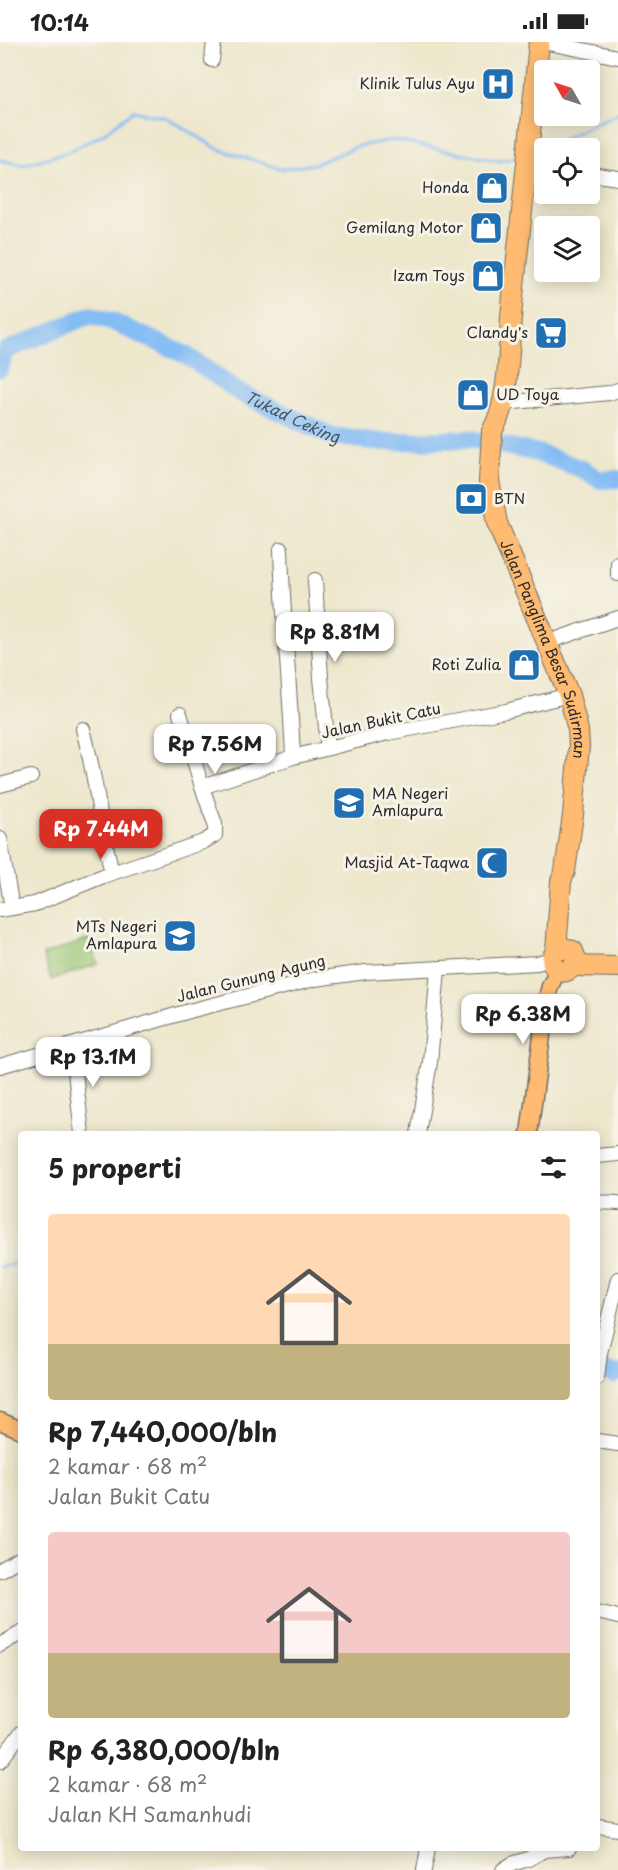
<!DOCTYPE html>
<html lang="id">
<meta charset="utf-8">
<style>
body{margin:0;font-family:"Playpen Sans",sans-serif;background:#f2f2f2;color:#222;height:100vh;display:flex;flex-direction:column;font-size:22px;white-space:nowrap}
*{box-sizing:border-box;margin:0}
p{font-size:20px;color:#767676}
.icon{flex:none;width:33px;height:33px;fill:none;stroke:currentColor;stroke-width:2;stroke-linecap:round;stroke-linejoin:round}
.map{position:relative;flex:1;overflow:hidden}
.sheet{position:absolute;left:18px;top:1089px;width:582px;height:720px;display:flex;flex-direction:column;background:#fff;border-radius:6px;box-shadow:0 3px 15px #0003}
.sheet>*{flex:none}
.needle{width:39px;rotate:309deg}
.buttons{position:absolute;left:534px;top:18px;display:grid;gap:12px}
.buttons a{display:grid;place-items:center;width:66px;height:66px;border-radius:6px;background:#fff;box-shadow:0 3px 15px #0003;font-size:30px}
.price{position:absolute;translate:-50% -51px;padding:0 14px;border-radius:12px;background:#fff;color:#222;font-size:20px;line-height:39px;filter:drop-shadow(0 2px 3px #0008)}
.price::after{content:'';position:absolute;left:50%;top:36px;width:18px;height:14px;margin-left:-9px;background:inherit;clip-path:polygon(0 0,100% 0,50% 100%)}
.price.active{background:#d93025;color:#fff}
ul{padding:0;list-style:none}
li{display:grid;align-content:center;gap:12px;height:318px;padding:0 30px}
li span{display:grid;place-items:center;height:186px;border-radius:6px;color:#555}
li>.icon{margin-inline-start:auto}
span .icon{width:108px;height:108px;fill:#fffc;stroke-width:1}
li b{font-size:26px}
h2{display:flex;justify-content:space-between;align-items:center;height:72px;padding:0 30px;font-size:26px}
.status{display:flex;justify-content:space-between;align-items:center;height:42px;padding:0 30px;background:#fff;direction:ltr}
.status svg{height:16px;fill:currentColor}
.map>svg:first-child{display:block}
.green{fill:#99c572;stroke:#62784e;stroke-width:1.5}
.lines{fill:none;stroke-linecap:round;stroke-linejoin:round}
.stream{stroke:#84bcf4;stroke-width:3}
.river{stroke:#84bcf4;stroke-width:18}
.minor-casing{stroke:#6f6d63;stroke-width:16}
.major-casing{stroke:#6f6d63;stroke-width:19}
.highway-casing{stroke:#6f6d63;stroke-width:22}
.minor{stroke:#fff;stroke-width:14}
.major{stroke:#febb71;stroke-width:16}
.highway{stroke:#febb71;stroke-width:20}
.labels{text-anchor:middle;stroke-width:6;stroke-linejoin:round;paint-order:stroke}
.poi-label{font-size:15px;fill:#2b2b2b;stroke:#f7f3e8;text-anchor:end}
.street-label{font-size:15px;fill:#2b2b2b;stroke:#f7f3e8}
.water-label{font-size:16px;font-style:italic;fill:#465667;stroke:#f7f3e8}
</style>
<div class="status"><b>10:14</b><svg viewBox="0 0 49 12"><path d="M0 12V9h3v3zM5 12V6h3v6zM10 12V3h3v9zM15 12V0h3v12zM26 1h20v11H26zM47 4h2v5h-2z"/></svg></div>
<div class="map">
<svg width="618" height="1828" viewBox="0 0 618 1828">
<rect width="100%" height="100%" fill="#f7f3e8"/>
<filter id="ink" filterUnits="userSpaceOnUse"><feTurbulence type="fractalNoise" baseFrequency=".0167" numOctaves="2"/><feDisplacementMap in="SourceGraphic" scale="12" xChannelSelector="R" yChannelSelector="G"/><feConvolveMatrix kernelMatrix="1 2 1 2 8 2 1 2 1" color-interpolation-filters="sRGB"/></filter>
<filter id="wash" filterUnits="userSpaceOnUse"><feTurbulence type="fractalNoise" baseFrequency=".008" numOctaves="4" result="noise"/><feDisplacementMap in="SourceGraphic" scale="24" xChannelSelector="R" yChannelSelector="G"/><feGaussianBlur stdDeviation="1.35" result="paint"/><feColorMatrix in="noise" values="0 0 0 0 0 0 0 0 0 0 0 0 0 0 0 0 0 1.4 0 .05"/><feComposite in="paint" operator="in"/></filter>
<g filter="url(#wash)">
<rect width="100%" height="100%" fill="#ede7cc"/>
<path class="green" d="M90,897L98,922L51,938L43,913Z"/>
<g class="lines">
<g class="stream">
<path d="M535,110L618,71"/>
<path d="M0,118L23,123L68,110L103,92L133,69L167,76L218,107L282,127L315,122L358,104L393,98L500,119L519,114"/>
<path d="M0,1225L21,1221"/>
</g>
<g class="river">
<path id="s1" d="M0,326L5,309L90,273L111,279L186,313L240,351L331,394L381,400L471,397L538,411L582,427L600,438L618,437"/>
<path d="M597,1325L614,1333L618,1331"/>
</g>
</g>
</g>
<g filter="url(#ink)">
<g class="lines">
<g class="minor-casing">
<g id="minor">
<path d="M543,0L618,15"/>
<path d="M212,18L214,0"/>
<path d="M528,124L544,126"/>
<path d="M590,132L618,136"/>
<path d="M504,361L609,351L618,348"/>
<path d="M281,507C283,577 290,645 293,715"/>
<path d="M618,521V532"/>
<path d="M315,538L321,636L328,706"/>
<path d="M545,601L618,576"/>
<path d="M83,687C96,734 100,783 112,831"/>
<path d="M0,743L31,735"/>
<path d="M202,745L293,715L388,691L506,669L569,653"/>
<path d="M0,797L12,866"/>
<path d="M0,868L35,862L103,834L203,800L215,793V782L202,745L180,672"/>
<path d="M72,1003L82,1092"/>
<path d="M0,1024L193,968L315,937L366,930L537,921L552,917"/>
<path d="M418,1092L430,1020L438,927"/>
<path d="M597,1114L618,1112"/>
<path d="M597,1160L618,1161"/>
<path d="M597,1336L600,1311L618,1237"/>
<path d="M597,1399L618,1402"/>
<path d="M0,1528L21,1516"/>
<path d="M597,1570L618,1575"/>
<path d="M0,1603L21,1591"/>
<path d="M0,1719L21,1691"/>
<path d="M597,1784L618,1787"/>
<path d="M424,1828L428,1806"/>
<path d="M503,1828L512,1822L528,1817L545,1808L569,1806"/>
</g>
</g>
<g class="major-casing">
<g id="major">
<path d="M529,1092L547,956L550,944L558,928"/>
<path d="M0,1379L21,1388"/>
</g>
</g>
<g class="highway-casing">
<g id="highway">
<path d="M492,389C511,358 508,301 512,264C521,176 531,88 539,0"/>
<path id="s2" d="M492,391L489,439L497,481L569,653L578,688L579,704L573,773L565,829L561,839L556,909C543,927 569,940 576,918L573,909L565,906L556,909"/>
<path d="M574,924L618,925"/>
</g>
</g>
<use href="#minor" class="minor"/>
<use href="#major" class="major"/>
<use href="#highway" class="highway"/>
</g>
</g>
<defs>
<g id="hospital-square" transform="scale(1.725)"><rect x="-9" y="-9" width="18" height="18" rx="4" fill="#1f6fb2" stroke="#f7f3e8"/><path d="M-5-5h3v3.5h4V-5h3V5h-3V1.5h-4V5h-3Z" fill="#fff"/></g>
<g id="shop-square" transform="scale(1.725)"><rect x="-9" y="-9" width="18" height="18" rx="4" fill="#1f6fb2" stroke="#f7f3e8"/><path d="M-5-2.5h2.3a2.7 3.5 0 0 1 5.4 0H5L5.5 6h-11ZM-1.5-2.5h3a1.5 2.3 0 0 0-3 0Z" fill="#fff"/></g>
<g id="supermarket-square" transform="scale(1.725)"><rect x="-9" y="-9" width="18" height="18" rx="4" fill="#1f6fb2" stroke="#f7f3e8"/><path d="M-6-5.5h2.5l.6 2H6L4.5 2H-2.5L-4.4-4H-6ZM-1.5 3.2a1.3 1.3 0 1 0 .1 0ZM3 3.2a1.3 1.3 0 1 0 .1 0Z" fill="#fff"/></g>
<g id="bank-square" transform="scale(1.725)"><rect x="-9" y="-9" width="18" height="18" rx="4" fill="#1f6fb2" stroke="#f7f3e8"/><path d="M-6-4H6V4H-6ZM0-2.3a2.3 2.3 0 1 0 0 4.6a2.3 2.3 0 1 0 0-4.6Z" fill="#fff"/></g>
<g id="school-square" transform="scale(1.725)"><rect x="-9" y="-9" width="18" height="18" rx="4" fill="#1f6fb2" stroke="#f7f3e8"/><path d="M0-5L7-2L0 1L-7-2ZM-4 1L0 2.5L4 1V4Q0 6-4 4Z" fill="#fff"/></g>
<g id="mosque-square" transform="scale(1.725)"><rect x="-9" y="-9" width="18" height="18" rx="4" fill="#1f6fb2" stroke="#f7f3e8"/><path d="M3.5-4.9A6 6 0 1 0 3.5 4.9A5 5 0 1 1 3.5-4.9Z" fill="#fff"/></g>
</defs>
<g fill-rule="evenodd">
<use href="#hospital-square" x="498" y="42"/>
<use href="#shop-square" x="492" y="146"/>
<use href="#shop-square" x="486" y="186"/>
<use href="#shop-square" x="488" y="234"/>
<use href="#supermarket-square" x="551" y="291"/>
<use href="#shop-square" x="473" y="353"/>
<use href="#bank-square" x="471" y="457"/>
<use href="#shop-square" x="524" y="623"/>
<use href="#school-square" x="349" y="761"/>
<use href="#mosque-square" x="492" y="821"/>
<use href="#school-square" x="180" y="894"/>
</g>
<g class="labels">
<g class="poi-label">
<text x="475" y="47">Klinik Tulus Ayu</text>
<text x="469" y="151">Honda</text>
<text x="463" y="191">Gemilang Motor</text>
<text x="465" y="239">Izam Toys</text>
<text x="528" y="296">Clandy's</text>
<text x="496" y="358" text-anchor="start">UD Toya</text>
<text x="494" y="462" text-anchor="start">BTN</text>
<text x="501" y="628">Roti Zulia</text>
<text x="372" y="757" text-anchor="start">MA Negeri<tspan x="372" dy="17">Amlapura</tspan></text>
<text x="469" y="826">Masjid At-Taqwa</text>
<text x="157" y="890">MTs Negeri<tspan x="157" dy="17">Amlapura</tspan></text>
</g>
<g class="street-label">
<text dy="5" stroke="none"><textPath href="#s2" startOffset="226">Jalan Panglima Besar Sudirman</textPath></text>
<text transform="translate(381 679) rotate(-12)" y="5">Jalan Bukit Catu</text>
<text transform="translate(251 937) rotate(-14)" y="5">Jalan Gunung Agung</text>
</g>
<g class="water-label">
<text dy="6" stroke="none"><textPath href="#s1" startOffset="338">Tukad Ceking</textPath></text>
</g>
</g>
</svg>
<div class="buttons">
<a><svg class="needle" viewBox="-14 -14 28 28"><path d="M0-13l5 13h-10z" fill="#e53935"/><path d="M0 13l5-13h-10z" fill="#767676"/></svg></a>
<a><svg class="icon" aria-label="locate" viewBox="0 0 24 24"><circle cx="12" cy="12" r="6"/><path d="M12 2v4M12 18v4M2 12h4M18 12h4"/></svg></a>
<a><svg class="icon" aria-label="layers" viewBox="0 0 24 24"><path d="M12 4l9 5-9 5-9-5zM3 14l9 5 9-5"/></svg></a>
</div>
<b class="price" style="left:335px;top:621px">Rp 8.81M</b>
<b class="price" style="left:215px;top:733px">Rp 7.56M</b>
<b class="price active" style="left:101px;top:818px">Rp 7.44M</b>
<b class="price" style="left:523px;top:1003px">Rp 6.38M</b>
<b class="price" style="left:93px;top:1046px">Rp 13.1M</b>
<section class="sheet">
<h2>5 properti<svg class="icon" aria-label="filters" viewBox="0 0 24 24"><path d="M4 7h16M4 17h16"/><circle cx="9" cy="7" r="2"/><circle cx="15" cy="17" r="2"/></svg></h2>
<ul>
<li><span style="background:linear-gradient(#ffd9b3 70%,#c2b280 0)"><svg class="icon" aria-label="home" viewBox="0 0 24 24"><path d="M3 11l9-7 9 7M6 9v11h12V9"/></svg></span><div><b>Rp 7,440,000/bln</b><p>2 kamar · 68 m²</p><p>Jalan Bukit Catu</p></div></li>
<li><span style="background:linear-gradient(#f6c9c9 65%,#c2b280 0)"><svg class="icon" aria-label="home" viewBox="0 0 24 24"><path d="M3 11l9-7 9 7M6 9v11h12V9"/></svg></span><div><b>Rp 6,380,000/bln</b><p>2 kamar · 68 m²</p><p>Jalan KH Samanhudi</p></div></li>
</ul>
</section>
</div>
